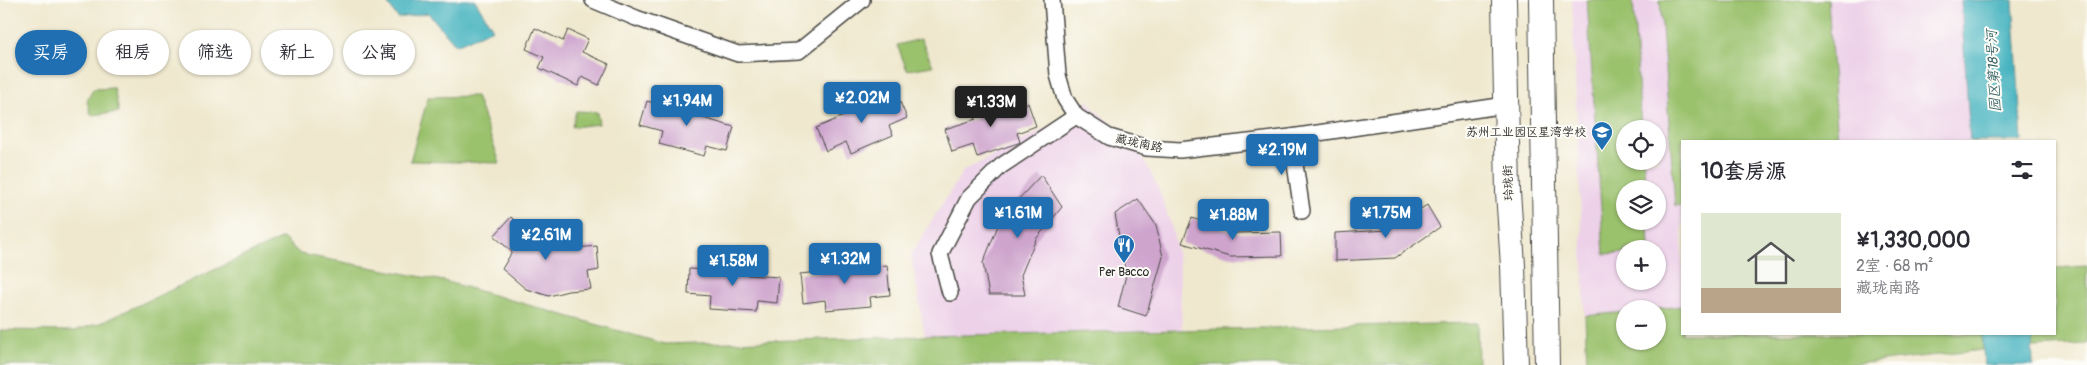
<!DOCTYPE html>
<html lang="zh">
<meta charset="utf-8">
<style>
body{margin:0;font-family:Pangolin,"LXGW WenKai TC",sans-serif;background:#f2f2f3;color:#2b2b33;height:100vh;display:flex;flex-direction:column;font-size:19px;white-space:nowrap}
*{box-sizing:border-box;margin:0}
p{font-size:16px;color:#7c7c81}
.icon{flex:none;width:28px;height:28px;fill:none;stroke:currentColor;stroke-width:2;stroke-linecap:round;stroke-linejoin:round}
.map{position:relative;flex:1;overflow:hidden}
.sheet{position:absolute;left:1681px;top:140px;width:375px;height:195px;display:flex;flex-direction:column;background:#fff;border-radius:0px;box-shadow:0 1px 4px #0004}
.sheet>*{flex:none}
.banner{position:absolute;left:15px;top:30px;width:475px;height:45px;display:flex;gap:10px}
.controls{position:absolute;left:1616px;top:120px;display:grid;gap:10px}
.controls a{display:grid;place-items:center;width:50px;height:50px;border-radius:50%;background:#fff;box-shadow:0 1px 4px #0004;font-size:25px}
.price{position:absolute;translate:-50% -42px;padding:0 11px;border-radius:5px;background:#1f6fb2;color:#fff;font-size:16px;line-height:32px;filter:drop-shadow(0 1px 2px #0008)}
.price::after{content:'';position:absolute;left:50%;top:30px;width:15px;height:11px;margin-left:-8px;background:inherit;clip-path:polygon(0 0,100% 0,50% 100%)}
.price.selected{background:#222;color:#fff}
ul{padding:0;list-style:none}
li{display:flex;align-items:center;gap:15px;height:125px;padding:0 20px}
li span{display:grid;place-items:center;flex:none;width:140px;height:100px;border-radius:0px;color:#555}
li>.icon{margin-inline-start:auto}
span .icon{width:60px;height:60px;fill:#fffc;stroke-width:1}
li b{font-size:21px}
h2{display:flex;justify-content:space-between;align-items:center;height:60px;padding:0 20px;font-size:21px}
.pill{padding:0 18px;border-radius:22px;background:#fff;box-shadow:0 1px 4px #0004;font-size:18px;line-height:45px}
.pill.selected{background:#1f6fb2;color:#fff}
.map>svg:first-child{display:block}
.built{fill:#edd1e9;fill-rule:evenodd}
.green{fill:#9ac16c;stroke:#62764c}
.water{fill:#46b4c0;stroke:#387076}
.building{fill:#cea4cd}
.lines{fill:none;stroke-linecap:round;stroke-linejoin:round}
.minor-casing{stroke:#484743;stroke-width:18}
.primary-casing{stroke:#484743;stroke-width:26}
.minor{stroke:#fff;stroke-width:15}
.primary{stroke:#fff;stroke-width:24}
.labels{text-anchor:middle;stroke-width:4;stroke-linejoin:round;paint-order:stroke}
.poi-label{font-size:12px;fill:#2b2b2b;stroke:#fdfcf7;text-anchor:end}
.street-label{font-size:12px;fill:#2b2b2b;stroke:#fdfcf7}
.water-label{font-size:14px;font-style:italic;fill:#366267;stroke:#fdfcf7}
</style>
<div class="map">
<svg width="2087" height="365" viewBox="0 0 2087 365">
<rect width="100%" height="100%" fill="#fdfcf7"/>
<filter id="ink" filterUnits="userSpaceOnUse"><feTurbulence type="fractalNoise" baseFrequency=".02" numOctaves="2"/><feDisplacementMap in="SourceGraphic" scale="10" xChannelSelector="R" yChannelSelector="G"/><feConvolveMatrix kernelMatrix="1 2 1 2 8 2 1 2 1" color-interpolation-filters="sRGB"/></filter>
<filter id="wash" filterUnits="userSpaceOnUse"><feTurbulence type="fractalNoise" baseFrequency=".0096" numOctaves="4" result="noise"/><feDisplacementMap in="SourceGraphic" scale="20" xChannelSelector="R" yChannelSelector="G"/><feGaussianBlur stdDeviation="1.12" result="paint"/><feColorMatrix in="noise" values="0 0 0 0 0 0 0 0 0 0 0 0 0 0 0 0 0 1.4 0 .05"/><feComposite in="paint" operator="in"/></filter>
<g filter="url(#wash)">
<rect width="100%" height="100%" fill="#efe8ce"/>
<g class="built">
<path d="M1572,0H1961L1970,141H1682V306L1658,309H1625V312L1585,316ZM1625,129H1658V161H1625ZM1625,189H1658V221H1625ZM1625,249H1658V281H1625Z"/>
<path d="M1088,100L1094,109L1136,145L1158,187L1172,228L1179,262L1182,329L925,336L911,254L963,171L1045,129Z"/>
</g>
<g class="green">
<path d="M1587,0H1633L1641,129H1625V161H1644L1645,189H1625V221H1648L1649,249H1625V253L1604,254Z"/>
<path d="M1660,0H1828L1838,141H1682V205L1675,206Z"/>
<path d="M921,39L933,66L907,70L897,45Z"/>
<path d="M114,88L119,112L91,115L87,101L93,89Z"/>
<path d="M476,96L500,163L410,161L428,97Z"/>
<path d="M576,111L597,112L599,124L572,127Z"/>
<path d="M283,238L300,254L444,281L665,344L925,336L1477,323L1478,365H0V330L74,331L100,323Z"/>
<path d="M2087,266V344L1983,350L1845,365H1587L1585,316L1625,312V341H1658V309L1682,306V334H2055V268Z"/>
</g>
<g class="water">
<path d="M385,0H475L493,29L456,45L428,13L398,18Z"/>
<path d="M1961,0H2013L2022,141H1970Z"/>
<path d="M1982,334H2032L2033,365H1984Z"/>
</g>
<g id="blocks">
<g class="building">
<path d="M535,28L563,41L568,30L588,39L582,52L609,64L599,85L582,77L578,86L539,68L544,57L526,49Z"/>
<path d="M863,94L869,108L897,95L907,118L889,126L893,135L851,153L846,142L826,151L816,128L846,115L841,103Z"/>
<path d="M683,97L707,103L703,118L734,127L727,151L707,146L704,156L659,144L662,131L640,125L647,101L679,110Z"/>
<path d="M994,99L999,113L1028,103L1036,126L1017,133L1020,142L1018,143L977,157L973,145L952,152L945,129L976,119L971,106Z"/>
<path d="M1041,175L1062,207L1036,239L1021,275L1025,295H989L983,263L1001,218Z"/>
<path d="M1138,199L1156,225L1163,257L1146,316L1118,307L1126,275L1115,214Z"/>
<path d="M1427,205L1440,227L1395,258L1335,261V233L1388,230Z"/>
<path d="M511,217L524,229L558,234L556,250L597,246L599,270L588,272L591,289L568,291L549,296L526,289L502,269L512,252L494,236Z"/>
<path d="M1192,218L1234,233L1281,232L1282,256L1230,257L1182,243Z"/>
<path d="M852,256L853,268L887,265L890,295L870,297L871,306L826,310L825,300L803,303L800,274L829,271L828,258Z"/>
<path d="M723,258L748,260L747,275L779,277L777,303L757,301L756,312L709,309L710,296L688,294L689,269L723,271Z"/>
</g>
</g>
</g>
<g filter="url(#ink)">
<use href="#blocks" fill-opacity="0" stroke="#484743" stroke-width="1"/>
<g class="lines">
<g class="minor-casing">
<g id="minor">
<path d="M593,0L636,18L738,54L799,51L862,0"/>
<path d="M1052,0L1058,75L1065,99L1076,116L1109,137L1147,148L1180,150L1291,137L1506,105"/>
<path d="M1291,137L1302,211"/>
<path d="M950,293L940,254L969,198L1001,166L1076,116"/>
</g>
</g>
<g class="primary-casing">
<g id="primary">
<path d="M1504,0L1508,192L1513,266L1516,365"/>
<path d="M1541,0L1547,365"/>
</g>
</g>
<use href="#minor" class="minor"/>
<use href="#primary" class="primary"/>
</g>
</g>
<defs>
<g id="school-pin" transform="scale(1.125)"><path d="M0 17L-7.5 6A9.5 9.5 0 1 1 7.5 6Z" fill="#1f6fb2" stroke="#fdfcf7"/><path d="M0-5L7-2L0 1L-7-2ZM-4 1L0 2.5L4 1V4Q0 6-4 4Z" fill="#fff"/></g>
<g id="restaurant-pin" transform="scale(1.125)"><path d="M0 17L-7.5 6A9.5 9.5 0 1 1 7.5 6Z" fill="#1f6fb2" stroke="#fdfcf7"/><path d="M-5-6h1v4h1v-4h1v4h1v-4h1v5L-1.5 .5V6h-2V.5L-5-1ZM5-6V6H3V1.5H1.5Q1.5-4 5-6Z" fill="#fff"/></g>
</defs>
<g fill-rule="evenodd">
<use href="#school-pin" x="1602" y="132"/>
<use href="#restaurant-pin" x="1124" y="245"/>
</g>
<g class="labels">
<g class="poi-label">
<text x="1586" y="136">苏州工业园区星湾学校</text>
<text x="1124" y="276" text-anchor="middle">Per Bacco</text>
</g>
<g class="street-label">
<text transform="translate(1139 143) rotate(12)" y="4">藏珑南路</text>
<text transform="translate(1508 183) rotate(-92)" y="4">玲珑街</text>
</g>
<g class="water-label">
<text transform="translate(1993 71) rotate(-93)" y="5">园区第18号河</text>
</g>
</g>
</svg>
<div class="controls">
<a><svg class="icon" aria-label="locate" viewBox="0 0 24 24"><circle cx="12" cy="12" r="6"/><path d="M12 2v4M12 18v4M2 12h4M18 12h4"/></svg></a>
<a><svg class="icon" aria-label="layers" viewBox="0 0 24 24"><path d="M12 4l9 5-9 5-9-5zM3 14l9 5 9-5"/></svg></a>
<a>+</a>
<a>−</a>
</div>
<b class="price" style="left:862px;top:124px">¥2.02M</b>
<b class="price" style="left:687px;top:127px">¥1.94M</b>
<b class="price selected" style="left:991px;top:128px">¥1.33M</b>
<b class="price" style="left:1282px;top:176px">¥2.19M</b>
<b class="price" style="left:1018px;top:239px">¥1.61M</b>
<b class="price" style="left:1386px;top:239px">¥1.75M</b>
<b class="price" style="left:1233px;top:241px">¥1.88M</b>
<b class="price" style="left:546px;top:261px">¥2.61M</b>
<b class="price" style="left:845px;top:285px">¥1.32M</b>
<b class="price" style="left:733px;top:287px">¥1.58M</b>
<div class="banner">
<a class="pill selected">买房</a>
<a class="pill">租房</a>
<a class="pill">筛选</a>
<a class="pill">新上</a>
<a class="pill">公寓</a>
</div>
<section class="sheet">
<h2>10套房源<svg class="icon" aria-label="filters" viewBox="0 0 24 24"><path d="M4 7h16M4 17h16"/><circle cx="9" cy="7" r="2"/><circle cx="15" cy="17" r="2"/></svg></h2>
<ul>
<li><span style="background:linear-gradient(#dfe7d0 75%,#b9a48a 0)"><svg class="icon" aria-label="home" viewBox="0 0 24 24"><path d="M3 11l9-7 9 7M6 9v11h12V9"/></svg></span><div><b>¥1,330,000</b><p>2室 · 68 m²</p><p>藏珑南路</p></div></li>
</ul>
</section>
</div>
